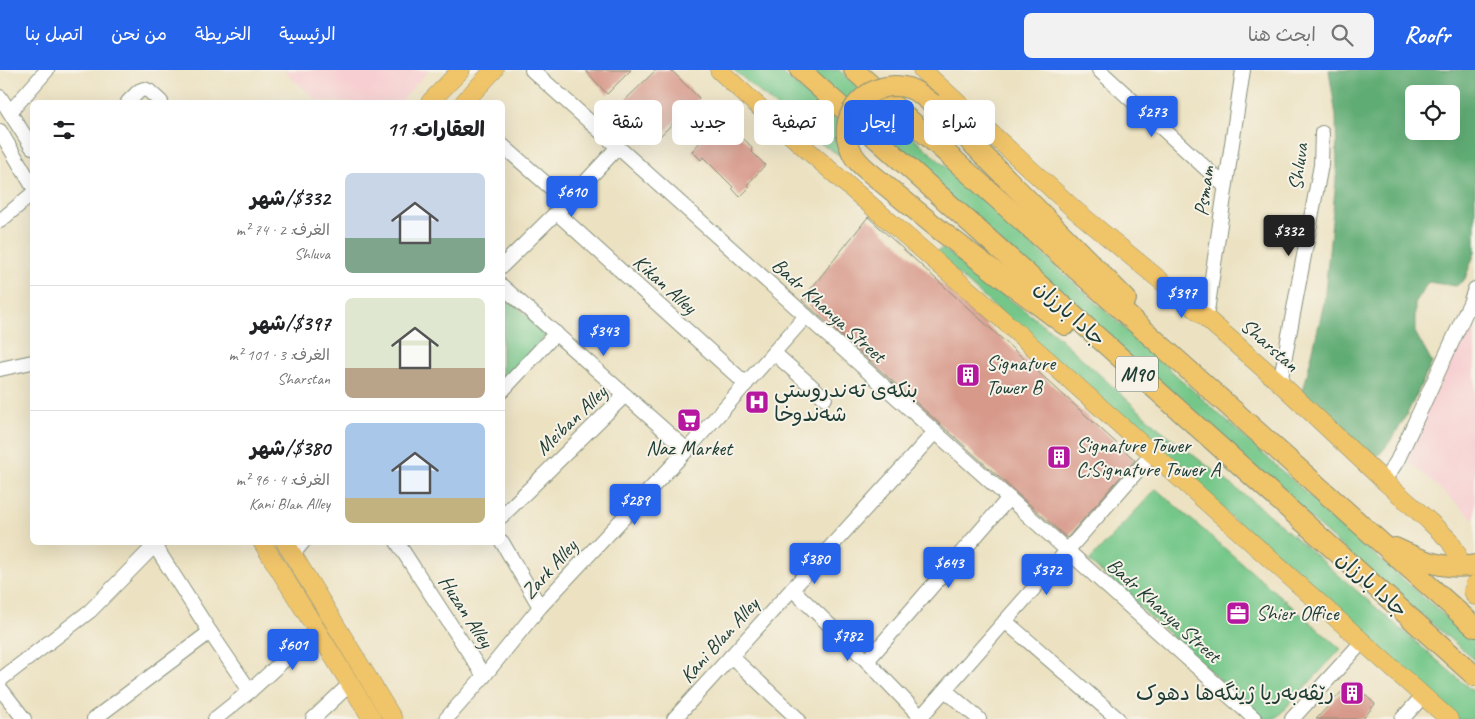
<!DOCTYPE html>
<html lang="ar">
<meta charset="utf-8">
<style>
body{margin:0;font-family:Caveat,"Playpen Sans Arabic",sans-serif;background:#f2f2f2;color:#202124;direction:rtl;height:100vh;display:flex;flex-direction:column;font-size:19px;white-space:nowrap}
*{box-sizing:border-box;margin:0}
p{font-size:16px;color:#757577}
.icon{flex:none;width:28px;height:28px;fill:none;stroke:currentColor;stroke-width:2;stroke-linecap:round;stroke-linejoin:round}
.map{position:relative;flex:1;overflow:hidden;direction:ltr}
.details{position:absolute;left:30px;top:30px;width:475px;height:445px;display:flex;flex-direction:column;background:#fff;border-radius:8px;box-shadow:0 5px 20px #0002;direction:rtl}
.details>*{flex:none}
.banner{position:absolute;left:520px;top:30px;width:475px;height:45px;direction:rtl;display:flex;gap:10px}
.fabs{position:absolute;left:1405px;top:15px;display:grid;gap:10px}
.fabs a{display:grid;place-items:center;width:55px;height:55px;border-radius:8px;background:#fff;box-shadow:0 5px 20px #0002;font-size:25px}
.price{position:absolute;translate:-50% -42px;padding:0 11px;border-radius:5px;background:#2563eb;color:#fff;font-size:16px;line-height:32px;filter:drop-shadow(0 1px 2px #0008)}
.price::after{content:'';position:absolute;left:50%;top:30px;width:15px;height:11px;margin-left:-8px;background:inherit;clip-path:polygon(0 0,100% 0,50% 100%)}
.price.current{background:#222;color:#fff}
ul{padding:0;list-style:none}
li{display:flex;align-items:center;gap:15px;height:125px;padding:0 20px}
li+li{border-top:1px solid #e0e0e0}
li span{display:grid;place-items:center;flex:none;width:140px;height:100px;border-radius:8px;color:#555}
li>.icon{margin-inline-start:auto}
span .icon{width:60px;height:60px;fill:#fffc;stroke-width:1}
li b{font-size:21px}
h2{display:flex;justify-content:space-between;align-items:center;height:60px;padding:0 20px;font-size:21px}
.tag{padding:0 18px;border-radius:8px;background:#fff;box-shadow:0 5px 20px #0002;font-size:18px;line-height:45px}
.tag.current{background:#2563eb;color:#fff}
header{display:flex;align-items:center;gap:30px;box-sizing:border-box;height:70px;padding:0 25px;background:#2563eb;color:#fff}
header strong{font-size:24px}
nav{display:flex;gap:28px;margin-inline-start:auto;font-size:18px}
.search{width:350px;height:45px;background:#f2f2f2;display:flex;align-items:center;gap:12px;box-sizing:border-box;padding:0 18px;border-radius:8px;color:#757577;font-size:19px}
.map>svg:first-child{display:block}
.built{fill:#f7cfd2}
.green{fill:#75c789;stroke:#4a825e}
.forest{fill:#60ac75;stroke:#407454;fill-rule:evenodd}
.building{fill:#d7998a}
.lines{fill:none;stroke-linecap:round;stroke-linejoin:round}
.minor-casing{stroke:#86907b;stroke-width:16}
.major-casing{stroke:#86907b;stroke-width:19}
.highway-casing{stroke:#86907b;stroke-width:22}
.minor{stroke:#fff;stroke-width:14}
.major{stroke:#f0c469;stroke-width:18}
.highway{stroke:#f0c469;stroke-width:20}
.highway-bridge-casing{stroke:#86907b;stroke-width:22;stroke-linecap:butt}
.highway-bridge{stroke:#f0c469;stroke-width:20}
.labels{text-anchor:middle;stroke-width:4;stroke-linejoin:round;paint-order:stroke}
.shield{fill:#f7f3e8;stroke:#60746a;stroke-width:1}
.shield-label{font-size:20px;font-weight:bold;fill:#1f3d34}
.street-label{font-size:21px;fill:#1f3d34;stroke:#f7f3e8}
.poi-label{font-size:21px;fill:#1f3d34;stroke:#f7f3e8;text-anchor:start}
</style>
<header>
<strong>Roofr</strong>
<div class="search"><svg class="icon" aria-label="search" viewBox="0 0 24 24"><circle cx="10" cy="10" r="6"/><path d="M15 15l6 6"/></svg>ابحث هنا</div>
<nav><a>الرئيسية</a><a>الخريطة</a><a>من نحن</a><a>اتصل بنا</a></nav>
</header>
<div class="map">
<svg width="1475" height="649" viewBox="0 0 1475 649">
<rect width="100%" height="100%" fill="#f7f3e8"/>
<filter id="ink" filterUnits="userSpaceOnUse"><feTurbulence type="fractalNoise" baseFrequency=".02" numOctaves="2"/><feDisplacementMap in="SourceGraphic" scale="10" xChannelSelector="R" yChannelSelector="G"/><feConvolveMatrix kernelMatrix="1 2 1 2 8 2 1 2 1" color-interpolation-filters="sRGB"/></filter>
<filter id="wash" filterUnits="userSpaceOnUse"><feTurbulence type="fractalNoise" baseFrequency=".0096" numOctaves="4" result="noise"/><feDisplacementMap in="SourceGraphic" scale="20" xChannelSelector="R" yChannelSelector="G"/><feGaussianBlur stdDeviation="1.12" result="paint"/><feColorMatrix in="noise" values="0 0 0 0 0 0 0 0 0 0 0 0 0 0 0 0 0 1.4 0 .05"/><feComposite in="paint" operator="in"/></filter>
<g filter="url(#wash)">
<rect width="100%" height="100%" fill="#ece2c2"/>
<g class="built">
<path d="M283,0H429L400,32H319Z"/>
<path d="M1475,246V450L1403,386Z"/>
</g>
<g class="green">
<path d="M734,0H779L841,54L844,88L812,68Z"/>
<path d="M808,0H839L1377,487L1475,572V590L1353,487Z"/>
<path d="M942,178L1054,263L1156,356L1261,438L1475,623V649H1458L935,184Z"/>
<path d="M502,225L548,263L502,313Z"/>
<path d="M1156,419L1341,579L1275,649H1263L1089,491Z"/>
</g>
<path class="forest" d="M1329,0H1475V182L1465,209L1456,216L1428,212L1415,233V262L1432,293C1415,326 1401,364 1374,390H1364L1307,334L1303,322L1324,233L1337,99L1336,46ZM1414,24H1451V61H1414Z"/>
<g id="blocks">
<g class="building">
<path d="M585,0H631L607,24Z"/>
<path d="M656,0H671L699,28L658,68L648,60L636,71L619,55L632,43L622,33Z"/>
<path d="M718,51L729,62L737,63L748,73L752,78L751,81L765,95L747,115L750,117L740,127L732,118L733,117L703,87L701,90L692,81L701,71L699,70Z"/>
<path d="M868,147L1135,390L1067,468L802,230Z"/>
<path d="M1351,612L1375,634L1363,649H1316Z"/>
</g>
</g>
</g>
<g filter="url(#ink)">
<use href="#blocks" fill-opacity="0" stroke="#86907b" stroke-width="1"/>
<g class="lines">
<g class="minor-casing">
<g id="minor">
<path d="M532,0L1255,649"/>
<path d="M1099,0L1225,116"/>
<path d="M0,27L32,77"/>
<path d="M128,32L139,21L144,19L149,21L161,32"/>
<path d="M10,42L47,0"/>
<path d="M0,61L32,115"/>
<path d="M502,75L567,132"/>
<path d="M557,143L746,314"/>
<path d="M0,151L32,124"/>
<path d="M502,196L567,132L618,77"/>
<path d="M502,216L687,380"/>
<path d="M1206,248L1243,0"/>
<path d="M774,283L825,328"/>
<path d="M0,299L32,292"/>
<path d="M1280,313L1321,95L1322,63"/>
<path d="M502,321L556,263"/>
<path d="M1384,411L1397,391L1470,233L1475,219"/>
<path d="M502,446L625,325"/>
<path d="M397,472L484,606"/>
<path d="M502,472L540,537"/>
<path d="M155,476L210,562L250,621"/>
<path d="M292,485L303,472"/>
<path d="M792,519L867,591L921,647"/>
<path d="M1005,551L1118,649"/>
<path d="M731,586L798,649"/>
<path d="M867,591L1009,428"/>
<path d="M0,610L90,541L158,472"/>
<path d="M0,618L24,649"/>
<path d="M945,620L979,649"/>
<path d="M94,649L210,562"/>
<path d="M215,649L250,621L317,560"/>
<path d="M313,649L350,614"/>
<path d="M446,649L484,606L540,537L687,380L806,246"/>
<path d="M674,649L935,362"/>
<path d="M919,649L1153,383"/>
<path d="M1292,649L1363,571"/>
<path d="M1402,649L1423,626"/>
</g>
</g>
<g class="major-casing">
<g id="major">
<path d="M719,0C808,84 903,162 995,243C1147,378 1298,514 1449,649"/>
<path d="M922,0L1075,140L1206,248L1280,313L1384,411L1429,451L1449,470L1457,483L1456,497"/>
<path d="M430,32L461,0"/>
<path d="M464,32L494,0"/>
<path d="M262,472L372,649"/>
<path d="M285,472L393,649"/>
<path d="M1475,514L1473,521L1475,526"/>
</g>
</g>
<g class="highway-casing">
<g id="highway">
<path d="M800,0L1475,606"/>
<path d="M854,0L1475,557"/>
<path d="M933,34L1126,229"/>
<path d="M868,101L941,161L1065,255"/>
<path d="M1395,478C1420,490 1447,501 1475,495"/>
</g>
</g>
<use href="#minor" class="minor"/>
<use href="#major" class="major"/>
<use href="#highway" class="highway"/>
<g class="highway-bridge-casing">
<path id="highway-bridge" d="M868,101C861,95 854,89 851,80C833,43 874,5 911,19C919,22 926,29 933,34"/>
</g>
<use href="#highway-bridge" class="highway-bridge"/>
</g>
</g>
<defs>
<g id="building-square" transform="scale(1.25)"><rect x="-9" y="-9" width="18" height="18" rx="4" fill="#b5179e" stroke="#f7f3e8"/><path d="M-4-6H4V6H1V3H-1V6H-4ZM-2.5-4.3h1.7v1.8h-1.7ZM.8-4.3h1.7v1.8H.8ZM-2.5-1h1.7V.8h-1.7ZM.8-1h1.7V.8H.8Z" fill="#fff"/></g>
<g id="hospital-square" transform="scale(1.25)"><rect x="-9" y="-9" width="18" height="18" rx="4" fill="#b5179e" stroke="#f7f3e8"/><path d="M-5-5h3v3.5h4V-5h3V5h-3V1.5h-4V5h-3Z" fill="#fff"/></g>
<g id="supermarket-square" transform="scale(1.25)"><rect x="-9" y="-9" width="18" height="18" rx="4" fill="#b5179e" stroke="#f7f3e8"/><path d="M-6-5.5h2.5l.6 2H6L4.5 2H-2.5L-4.4-4H-6ZM-1.5 3.2a1.3 1.3 0 1 0 .1 0ZM3 3.2a1.3 1.3 0 1 0 .1 0Z" fill="#fff"/></g>
<g id="office-square" transform="scale(1.25)"><rect x="-9" y="-9" width="18" height="18" rx="4" fill="#b5179e" stroke="#f7f3e8"/><path d="M-6-3h4V-5.5h4V-3h4V5H-6ZM-1-4.5V-3h2v-1.5ZM-6 0V1H6V0Z" fill="#fff"/></g>
</defs>
<g fill-rule="evenodd">
<use href="#building-square" x="968" y="305"/>
<use href="#hospital-square" x="757" y="332"/>
<use href="#supermarket-square" x="689" y="350"/>
<use href="#building-square" x="1059" y="387"/>
<use href="#office-square" x="1238" y="543"/>
<use href="#building-square" x="1352" y="623"/>
</g>
<g class="labels">
<rect class="shield" x="1116" y="286.5" width="42" height="35" rx="4"/>
<g class="shield-label">
<text x="1137" y="311">M90</text>
</g>
<g class="street-label">
<text transform="translate(1298 97) rotate(-83)" y="7">Shluva</text>
<text transform="translate(1204 121) rotate(-82)" y="7">Psmam</text>
<text transform="translate(665 214) rotate(42)" y="7">Kikan Alley</text>
<text transform="translate(829 240) rotate(42)" y="7">Badr Khanya Street</text>
<text transform="translate(1070 243) rotate(42)" y="7">جادا بارزان</text>
<text transform="translate(1270 275) rotate(41)" y="7">Sharstan</text>
<text transform="translate(571 350) rotate(-44)" y="7">Meiban Alley</text>
<text transform="translate(549 499) rotate(-48)" y="7">Zark Alley</text>
<text transform="translate(1372 514) rotate(42)" y="7">جادا بارزان</text>
<text transform="translate(1164 540) rotate(42)" y="7">Badr Khanya Street</text>
<text transform="translate(466 541) rotate(57)" y="7">Huzan Alley</text>
<text transform="translate(719 570) rotate(-48)" y="7">Kani Blan Alley</text>
</g>
<g class="poi-label">
<text x="986" y="300">Signature<tspan x="986" dy="24">Tower B</tspan></text>
<text x="774" y="327">بنکەی تەندروستی<tspan x="774" dy="24">شەندوخا</tspan></text>
<text x="1076" y="382">Signature Tower<tspan x="1076" dy="24">C;Signature Tower A</tspan></text>
<text x="689" y="385" text-anchor="middle">Naz Market</text>
<text x="1256" y="550">Shier Office</text>
<text x="1334" y="630" text-anchor="end">رێڤه‌به‌ریا ژینگەها دهوک</text>
</g>
</g>
</svg>
<div class="fabs">
<a><svg class="icon" aria-label="locate" viewBox="0 0 24 24"><circle cx="12" cy="12" r="6"/><path d="M12 2v4M12 18v4M2 12h4M18 12h4"/></svg></a>
</div>
<b class="price" style="left:1152px;top:68px">$273</b>
<b class="price" style="left:572px;top:148px">$610</b>
<b class="price current" style="left:1289px;top:187px">$332</b>
<b class="price" style="left:1182px;top:249px">$397</b>
<b class="price" style="left:604px;top:287px">$343</b>
<b class="price" style="left:635px;top:456px">$289</b>
<b class="price" style="left:815px;top:515px">$380</b>
<b class="price" style="left:949px;top:519px">$643</b>
<b class="price" style="left:1047px;top:526px">$372</b>
<b class="price" style="left:848px;top:592px">$782</b>
<b class="price" style="left:293px;top:601px">$601</b>
<div class="banner">
<a class="tag">شراء</a>
<a class="tag current">إيجار</a>
<a class="tag">تصفية</a>
<a class="tag">جديد</a>
<a class="tag">شقة</a>
</div>
<section class="details">
<h2>العقارات: 11<svg class="icon" aria-label="filters" viewBox="0 0 24 24"><path d="M4 7h16M4 17h16"/><circle cx="9" cy="7" r="2"/><circle cx="15" cy="17" r="2"/></svg></h2>
<ul>
<li><span style="background:linear-gradient(#c9d6e8 65%,#7fa58c 0)"><svg class="icon" aria-label="home" viewBox="0 0 24 24"><path d="M3 11l9-7 9 7M6 9v11h12V9"/></svg></span><div><b>$332/شهر</b><p>الغرف: 2 · 74 m²</p><p>Shluva</p></div></li>
<li><span style="background:linear-gradient(#dfe7d0 70%,#b9a48a 0)"><svg class="icon" aria-label="home" viewBox="0 0 24 24"><path d="M3 11l9-7 9 7M6 9v11h12V9"/></svg></span><div><b>$397/شهر</b><p>الغرف: 3 · 101 m²</p><p>Sharstan</p></div></li>
<li><span style="background:linear-gradient(#a9c7e8 75%,#c2b280 0)"><svg class="icon" aria-label="home" viewBox="0 0 24 24"><path d="M3 11l9-7 9 7M6 9v11h12V9"/></svg></span><div><b>$380/شهر</b><p>الغرف: 4 · 96 m²</p><p>Kani Blan Alley</p></div></li>
</ul>
</section>
</div>
